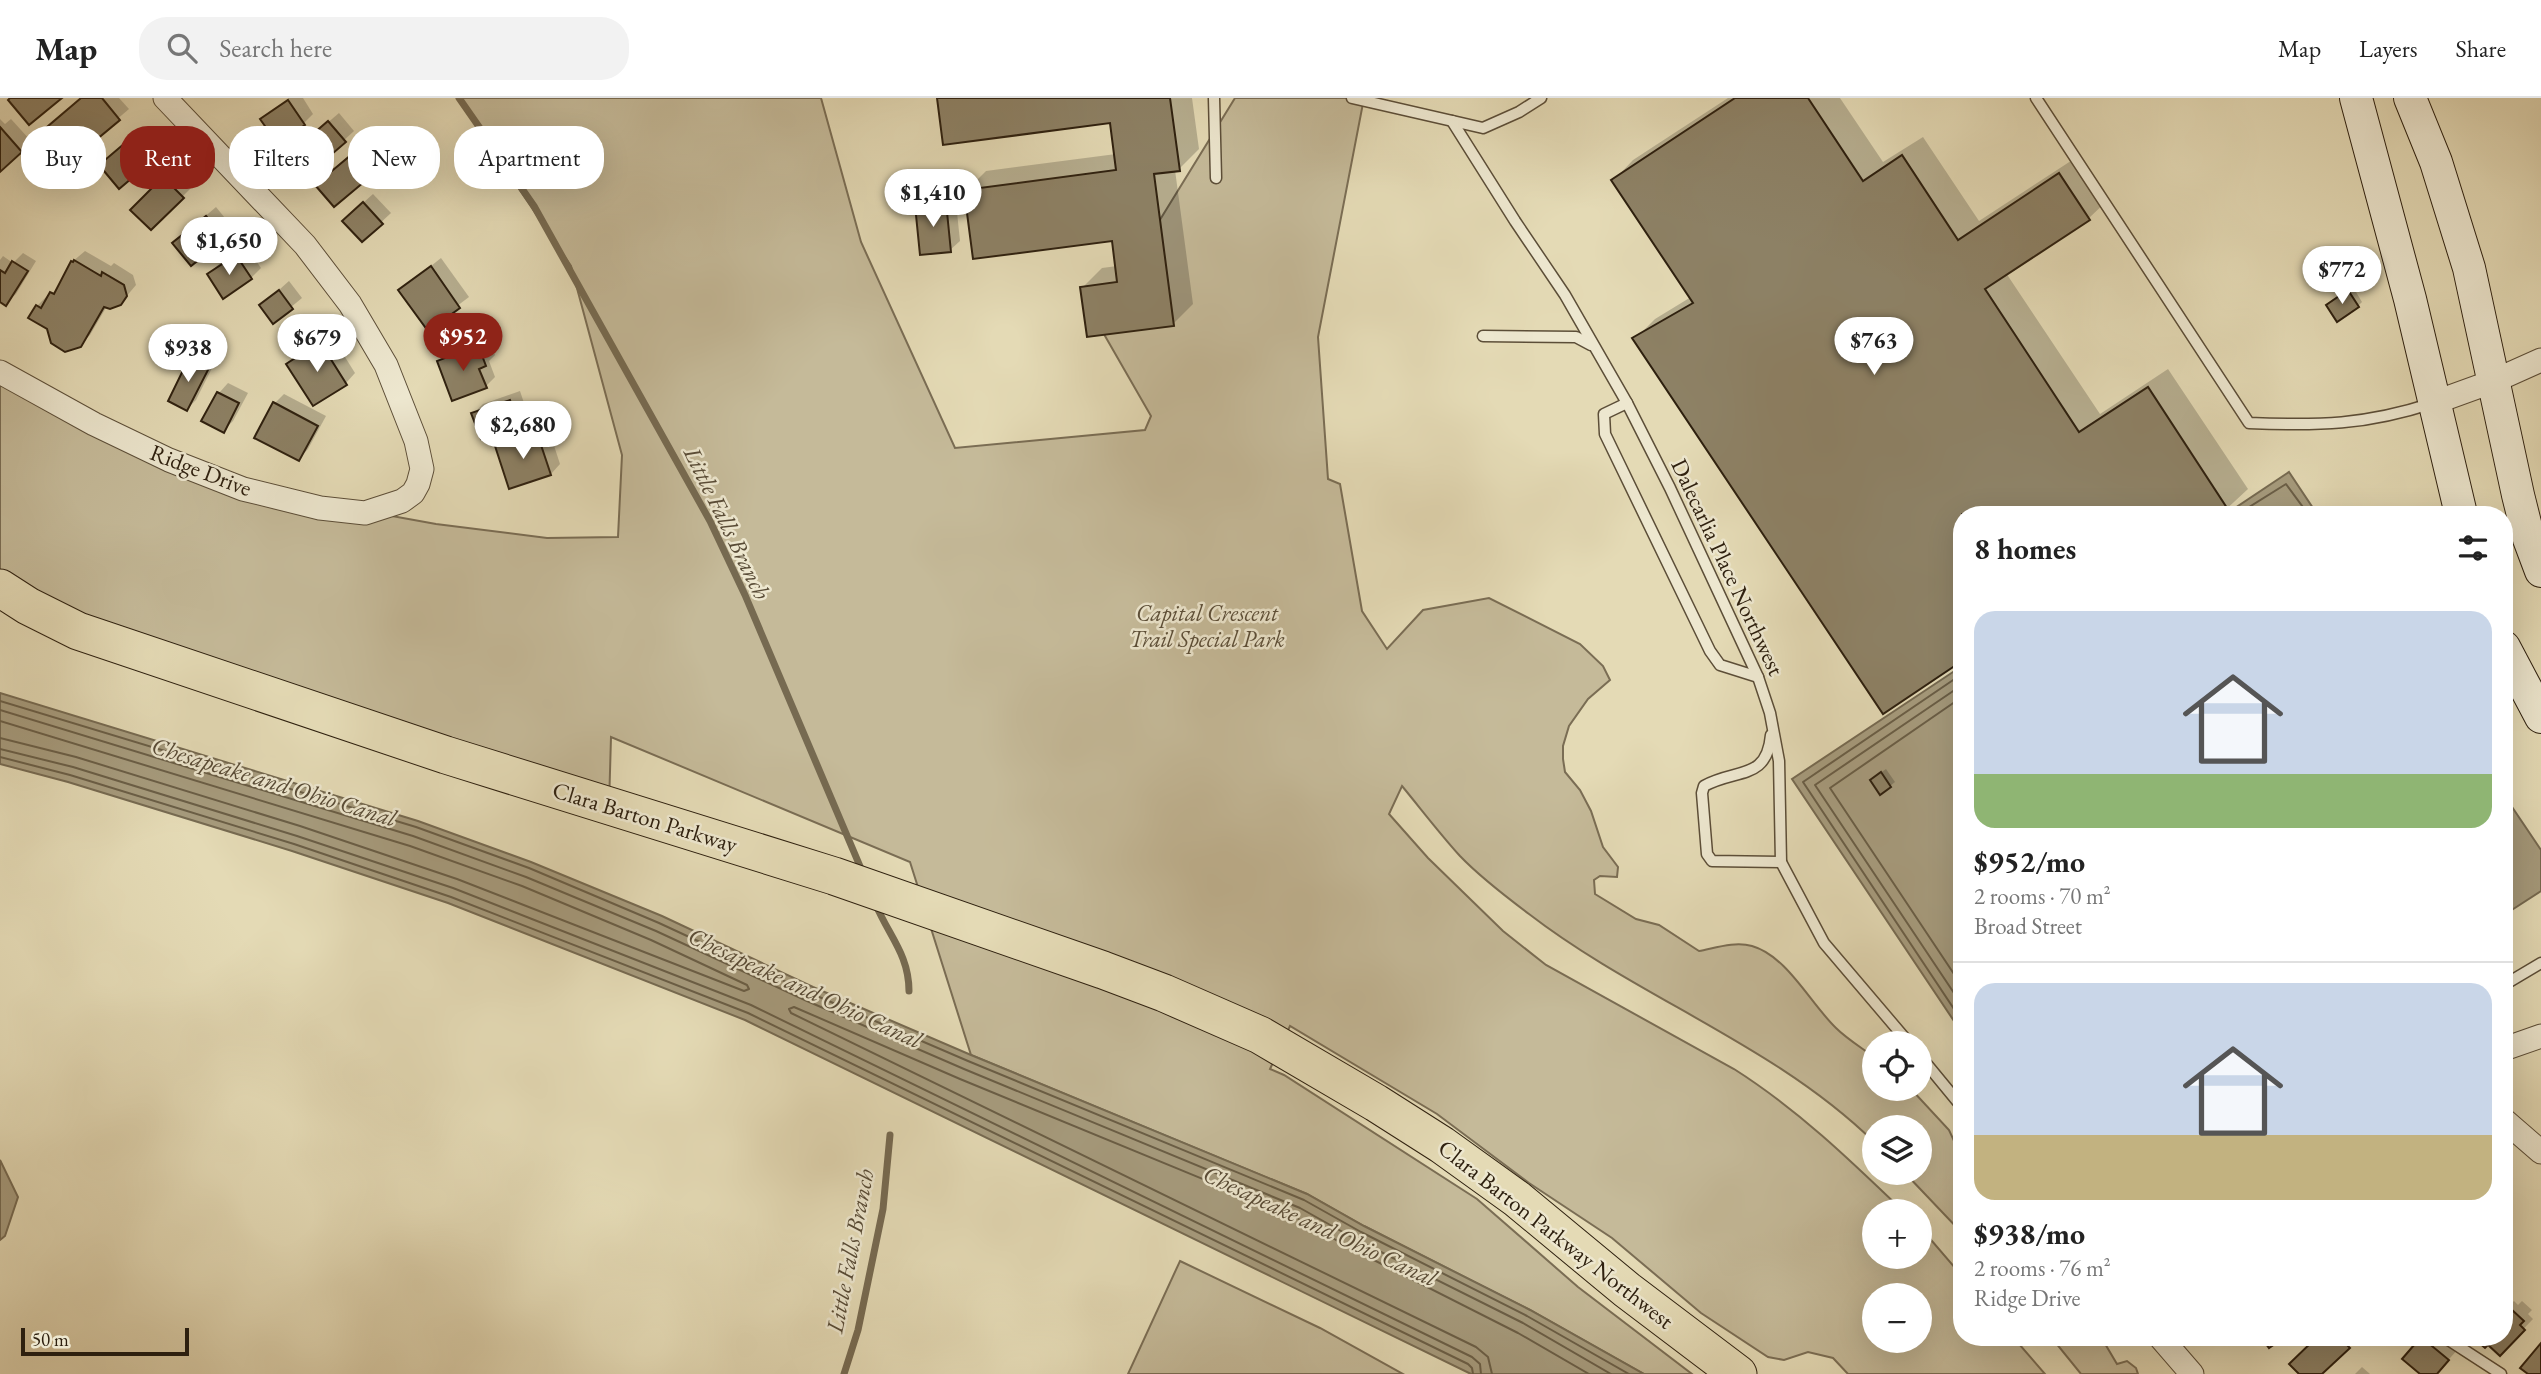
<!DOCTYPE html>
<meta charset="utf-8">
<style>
body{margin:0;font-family:"EB Garamond",serif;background:#f2f2f2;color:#222;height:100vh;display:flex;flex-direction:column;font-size:26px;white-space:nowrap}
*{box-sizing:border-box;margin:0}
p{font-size:23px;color:#767676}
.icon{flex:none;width:38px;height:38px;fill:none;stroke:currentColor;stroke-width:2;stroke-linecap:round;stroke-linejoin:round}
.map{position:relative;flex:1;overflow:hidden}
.details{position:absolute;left:1953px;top:408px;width:560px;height:840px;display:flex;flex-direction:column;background:#fff;border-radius:28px;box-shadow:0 7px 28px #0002}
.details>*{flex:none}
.hud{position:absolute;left:21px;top:28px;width:665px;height:63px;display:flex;gap:14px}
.buttons{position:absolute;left:1862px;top:933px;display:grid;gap:14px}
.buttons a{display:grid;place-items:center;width:70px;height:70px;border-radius:50%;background:#fff;box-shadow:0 7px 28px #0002;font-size:35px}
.scale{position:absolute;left:21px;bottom:18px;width:168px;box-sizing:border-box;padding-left:7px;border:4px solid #2e200f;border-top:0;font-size:19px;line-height:24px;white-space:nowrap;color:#2e200f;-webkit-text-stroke:5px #ede7cf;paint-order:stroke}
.price{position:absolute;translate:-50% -60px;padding:0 16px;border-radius:24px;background:#fff;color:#222;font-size:23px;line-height:46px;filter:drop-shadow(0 2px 4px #0008)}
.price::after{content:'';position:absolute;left:50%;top:42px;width:21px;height:16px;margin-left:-10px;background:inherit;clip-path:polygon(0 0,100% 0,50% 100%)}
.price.selected{background:#8f2418;color:#fff}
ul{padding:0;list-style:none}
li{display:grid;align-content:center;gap:14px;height:371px;padding:0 21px}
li+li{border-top:2px solid #e0e0e0}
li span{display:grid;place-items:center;height:217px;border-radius:21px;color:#555}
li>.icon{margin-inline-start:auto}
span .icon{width:126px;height:126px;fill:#fffc;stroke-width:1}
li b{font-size:30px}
h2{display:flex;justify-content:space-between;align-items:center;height:84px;padding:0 21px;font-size:30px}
.chip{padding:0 24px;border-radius:28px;background:#fff;box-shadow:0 7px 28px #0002;font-size:24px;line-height:63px}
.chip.selected{background:#8f2418;color:#fff}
header{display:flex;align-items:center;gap:42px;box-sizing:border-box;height:98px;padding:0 35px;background:#fff;border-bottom:2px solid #e0e0e0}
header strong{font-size:33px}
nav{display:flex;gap:38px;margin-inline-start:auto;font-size:24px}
.search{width:490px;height:63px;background:#f2f2f2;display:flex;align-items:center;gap:18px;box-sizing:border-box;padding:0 24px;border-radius:28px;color:#767676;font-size:26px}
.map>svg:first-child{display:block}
.green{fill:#c5ba99;stroke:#7a6d54;stroke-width:2;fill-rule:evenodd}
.water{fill:#a69b7d;stroke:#766a51;stroke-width:2}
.shadow{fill:#0003;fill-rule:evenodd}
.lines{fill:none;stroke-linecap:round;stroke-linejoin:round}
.shore{stroke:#6a5e46;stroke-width:2}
.stream{stroke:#766a51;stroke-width:7}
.building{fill:#8d8165;stroke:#2e200f;stroke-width:2}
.service-casing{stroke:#5c4e38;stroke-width:13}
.minor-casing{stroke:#5c4e38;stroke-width:25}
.secondary-casing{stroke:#2e200f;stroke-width:34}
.trunk-casing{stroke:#2e200f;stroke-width:39}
.service{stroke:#ede7cf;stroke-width:10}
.minor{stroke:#ede7cf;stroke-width:23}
.secondary{stroke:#ede7cf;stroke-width:32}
.trunk{stroke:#e4dab5;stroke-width:37}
.labels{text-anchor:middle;stroke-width:5;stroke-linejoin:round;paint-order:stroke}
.street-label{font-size:23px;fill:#2e200f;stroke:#ede7cf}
.park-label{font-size:23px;font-style:italic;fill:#5b4e38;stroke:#ede7cf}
.water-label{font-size:24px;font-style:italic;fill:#584b36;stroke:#ede7cf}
</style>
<header>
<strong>Map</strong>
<div class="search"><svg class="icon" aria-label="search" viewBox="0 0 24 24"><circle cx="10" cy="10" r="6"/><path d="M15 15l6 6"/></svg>Search here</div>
<nav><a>Map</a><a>Layers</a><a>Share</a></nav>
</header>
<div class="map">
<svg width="2541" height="1276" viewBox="0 0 2541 1276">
<rect width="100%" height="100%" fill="#e4dab5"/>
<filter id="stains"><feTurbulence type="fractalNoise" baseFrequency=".00286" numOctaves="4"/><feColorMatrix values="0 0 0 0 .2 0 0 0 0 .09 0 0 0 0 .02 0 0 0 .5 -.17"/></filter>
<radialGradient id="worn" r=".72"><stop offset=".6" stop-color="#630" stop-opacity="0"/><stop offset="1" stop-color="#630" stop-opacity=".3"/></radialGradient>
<g class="green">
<path d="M458,0H821L861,144L955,350L1145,332L1151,318L1097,224L1235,0H1364L1318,239L1328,381L1340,386L1362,513L1387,551L1423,512L1489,500L1580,546L1603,568L1610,582L1588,601L1569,628L1563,648V661L1565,674L1580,692L1591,713L1603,749L1618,769L1617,779L1600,778L1594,782L1595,796L1636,821L1659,827L1699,853C1715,850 1735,843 1752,848C1787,858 1810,905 1836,930C1847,941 1862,950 1874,959V990L1911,991L1949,1032L1962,1060V1135L1905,1075L1920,1074V1029H1874V1044C1775,947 1638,900 1529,816C1505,798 1480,779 1460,758C1440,736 1421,711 1402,688L1389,716L1428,760L1503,833L1546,867L1734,971C1797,1011 1849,1061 1903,1113H1874V1158H1920V1129L1962,1178V1239H2013L2045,1276H1848L1833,1260L1808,1254L1784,1262L1768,1259L1701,1215L1612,1140L1529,1085L1437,1016L1290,928L1270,971L1284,977L1477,1101L1578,1189L1692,1276H1644L1530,1212L1364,1128L1307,1096L971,957L910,764L611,639L609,708L0,490V275L243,391L436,426L547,440L618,439L622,357L571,168ZM1874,1197H1920V1242H1874Z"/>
<path d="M1180,1163L1320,1230L1403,1276H1128Z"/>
<path d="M2051,1239H2101L2117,1266L2127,1263L2136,1270L2138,1276H2081Z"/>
</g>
<g class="water">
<path d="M2289,374L2317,416H2226Z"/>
<path d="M1962,568V935L1792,681Z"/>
<path d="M0,595L418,723L531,764L662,818L813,889L971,957L1307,1096L1364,1128L1530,1212L1644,1276H1471L745,922L448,805L292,753L68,684L0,666Z"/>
<path d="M2504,697L2541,752V793L2504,817Z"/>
<path d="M0,1062L18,1099L5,1138L0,1142Z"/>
</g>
<g class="shadow">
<path d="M82,0H119L129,11L74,58Z"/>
<path d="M289,0H303L313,16L304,25L263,21Z"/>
<path d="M939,0H1192L1199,51L1179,71L1175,72L1193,206L1173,226L1082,190L1102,170L1117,168L1113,141L966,93L986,73L1116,56L1111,23Z"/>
<path d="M1728,0H1840L1883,64L1923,39L1979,123L2080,57L2109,101L2089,120L2006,175L2100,316L2168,271L2248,391L2221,416H1962L1635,241L1655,221L1691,199L1614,82L1633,62Z"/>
<path d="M339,15L354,33L305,78L298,50Z"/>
<path d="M0,21L5,26L11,21L31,43L0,72Z"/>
<path d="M141,32L159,53L150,63L111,57Z"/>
<path d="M362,49L378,68L368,78H327Z"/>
<path d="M174,71L192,89L151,130L133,112Z"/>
<path d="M955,95L960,143L950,152L917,107L927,97Z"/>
<path d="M373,96L391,115L362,142L354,113Z"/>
<path d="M216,109L233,130L224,140L174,145Z"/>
<path d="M246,148L261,170L251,180L209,176L218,167Z"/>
<path d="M85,153L111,168L114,165L133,177L136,187L120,206L107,208L90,237L80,247L48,229L37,208L47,198L49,200L62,184L72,164Z"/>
<path d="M23,155L36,163L16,196L6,205L0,202V162L3,158L13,165Z"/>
<path d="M441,160L469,199L428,230L401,192Z"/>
<path d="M289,183L302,200L274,223L261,208Z"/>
<path d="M2353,189L2362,204L2358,208L2333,203Z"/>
<path d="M330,235L355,275L346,285L288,266L298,256Z"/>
<path d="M488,238L495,257L489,263L495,279L486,288L439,263L449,253Z"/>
<path d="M201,251L217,260L196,302L187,311L191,261Z"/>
<path d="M228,285L248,295L233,323L223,333L219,295Z"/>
<path d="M520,293L528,317L518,327L473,316L483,306Z"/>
<path d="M284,296L326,318L308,351L299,361L275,305Z"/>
<path d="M547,326L560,366L551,376L497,349L507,339ZM545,330L546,333L506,347V343Z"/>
<path d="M1886,671L1895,684L1890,688L1876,678Z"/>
<path d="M2514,1203L2518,1207L2522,1203L2532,1212L2528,1216L2533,1221L2509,1246L2483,1241L2481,1239H2504V1212Z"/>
<path d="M2319,1239H2358L2320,1276H2302Z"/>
<path d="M2423,1239H2443L2458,1251L2436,1276H2422L2405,1261Z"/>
<path d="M2362,1269L2370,1276H2355Z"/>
</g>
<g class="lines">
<g class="shore">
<path d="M2238,416L2286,386L2308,416"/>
<path d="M1962,576L1803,684L1962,923"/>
<path d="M1962,587L1815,687L1962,907"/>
<path d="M1962,599L1830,690L1962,888"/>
<path d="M0,603L416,729L529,770L659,825L810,895L968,963L1304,1102L1361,1134L1527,1218L1629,1276"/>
<path d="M0,612L413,738L526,779L656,833L807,903L964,971L1300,1110L1357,1142L1523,1225L1611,1276"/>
<path d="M0,623L410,748L522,788L651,842L747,887L749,891L744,893L457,781L300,728L76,659L0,640"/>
<path d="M0,651L73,669L297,738L453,790L751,907L1472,1259L1480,1266L1481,1276"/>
<path d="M0,659L70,677L294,746L451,799L748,915L1468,1266L1472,1270L1473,1276"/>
<path d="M1492,1276L1488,1259L1476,1249L791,915L789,911L794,909L960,981L1295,1119L1352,1151L1518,1235L1589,1276"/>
</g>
<g class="stream">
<path d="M459,0L534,108L710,423L745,497L862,773"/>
<path d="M876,807C889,838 909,857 909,893"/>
<path d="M844,1276L858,1232L883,1111L890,1037"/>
</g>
</g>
<g class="building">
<path d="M10,0H62L29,27L8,2Z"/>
<path d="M81,0H102L120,22L73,61L47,29Z"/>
<path d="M937,0H1170L1180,73L1154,76L1174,228L1087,239L1080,189L1117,184L1112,143L973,161L964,92L1116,72L1110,25L943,47Z"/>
<path d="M1735,0H1808L1863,83L1902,57L1958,142L2059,75L2090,122L1985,191L2079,334L2148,289L2229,413L2224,416H1962V563L1883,616L1632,240L1693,205L1611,82Z"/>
<path d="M288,2L305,27L277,45L260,21Z"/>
<path d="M328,23L346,44L304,80L286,59Z"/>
<path d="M0,29L22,54L0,74Z"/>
<path d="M131,40L151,64L119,91L99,67Z"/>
<path d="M351,57L370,79L334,109L315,87Z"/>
<path d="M163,79L184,100L151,132L130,112Z"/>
<path d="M363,104L383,126L362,144L342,123Z"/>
<path d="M946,104L951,154L920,157L915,107Z"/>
<path d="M206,118L225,141L191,168L172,145Z"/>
<path d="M236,157L252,181L223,201L207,176Z"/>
<path d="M74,162L101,178L102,174L124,187L127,198L121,207L110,211L104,209L81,249L65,254L51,245L47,231L28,220L36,207L41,210L50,194L54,196L71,163L73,164Z"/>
<path d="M12,163L28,173L6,208L0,204V172L5,175Z"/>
<path d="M431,168L460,210L428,233L398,192Z"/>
<path d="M279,192L293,211L273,226L259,207Z"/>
<path d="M2348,192L2359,209L2337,224L2326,207Z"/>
<path d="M320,244L347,287L313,308L286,266Z"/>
<path d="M478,247L486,268L479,271L487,290L452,303L437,263Z"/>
<path d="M189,260L209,270L187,313L168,303Z"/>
<path d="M217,294L239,305L224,335L201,323Z"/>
<path d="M510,302L519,328L481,341L471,315Z"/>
<path d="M273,304L318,328L299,363L254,340Z"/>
<path d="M537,335L551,377L509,391L495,348Z"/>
<path d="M1881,674L1891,689L1880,697L1870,682Z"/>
<path d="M2511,1211L2524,1223L2520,1227L2525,1232L2500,1258L2488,1247L2485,1250L2478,1244L2481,1241L2478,1239H2504V1213L2507,1215Z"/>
<path d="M2261,1239H2281L2282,1241L2269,1250Z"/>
<path d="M2317,1239H2339L2350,1250L2322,1276H2299L2289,1266Z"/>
<path d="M2421,1239L2449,1262L2437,1276H2420L2402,1261Z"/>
<path d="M2541,1245V1276H2528L2520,1270Z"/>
</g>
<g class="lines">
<g class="service-casing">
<g id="service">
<path d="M1214,0L1216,80"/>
<path d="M1352,0L1483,30L1519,14L1541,0"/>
<path d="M2036,0L2249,325C2318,328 2366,327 2433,305"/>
<path d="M1452,23L1515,123L1565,197L1627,305L1670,390L1758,579L1770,615L1779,663L1781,764L1824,845L1909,945"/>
<path d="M1483,238L1576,239L1591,247"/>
<path d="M1627,305L1604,316L1605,336L1710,553L1720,567L1758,579"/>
<path d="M1771,637C1767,683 1736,670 1704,688L1702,695L1707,756L1712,763L1781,764"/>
<path d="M2504,887L2541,865"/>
<path d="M1920,958L1962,1009"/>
<path d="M2444,1239L2501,1276"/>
</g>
</g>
<g class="minor-casing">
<g id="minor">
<path d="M0,274L94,326L169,362L243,391L320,410L365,415L402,403L413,395L418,386L422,371L416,343L386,267L350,206L305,147L165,0"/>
<path d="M2436,304L2494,283L2541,262"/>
<path d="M2504,951L2541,938"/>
<path d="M2504,1022L2541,1054"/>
<path d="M2160,1239L2192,1276"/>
</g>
</g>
<g class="secondary-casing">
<g id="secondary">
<path d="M2356,0L2410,201L2461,416"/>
<path d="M2410,0L2436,64L2469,170L2518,397L2529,441L2541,473"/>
<path d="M2504,549L2541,619"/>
</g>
</g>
<g class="trunk-casing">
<path id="trunk" d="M0,490L28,508L78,533L446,657L834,778L1103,872L1164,895L1260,937L1376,1005L1442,1047L1517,1101L1627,1192L1738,1276"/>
</g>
<use href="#service" class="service"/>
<use href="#minor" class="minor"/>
<use href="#secondary" class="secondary"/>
<use href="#trunk" class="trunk"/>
</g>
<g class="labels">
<g class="street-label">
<text transform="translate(201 372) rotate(21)" y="8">Ridge Drive</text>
<text transform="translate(1728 469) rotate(65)" y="8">Dalecarlia Place Northwest</text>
<text transform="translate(645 719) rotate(17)" y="8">Clara Barton Parkway</text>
<text transform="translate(1556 1136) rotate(38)" y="8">Clara Barton Parkway Northwest</text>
</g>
<g class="park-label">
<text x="1207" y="523">Capital Crescent<tspan x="1207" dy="26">Trail Special Park</tspan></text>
</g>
<g class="water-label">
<text transform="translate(727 425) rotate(64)" y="8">Little Falls Branch</text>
<text transform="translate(274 684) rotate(17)" y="8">Chesapeake and Ohio Canal</text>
<text transform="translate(805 890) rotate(25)" y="8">Chesapeake and Ohio Canal</text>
<text transform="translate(1320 1128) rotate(25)" y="8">Chesapeake and Ohio Canal</text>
<text transform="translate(850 1153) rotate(-79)" y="8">Little Falls Branch</text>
</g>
</g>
<rect width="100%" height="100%" filter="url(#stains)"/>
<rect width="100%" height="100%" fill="url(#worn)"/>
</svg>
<div class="buttons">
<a><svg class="icon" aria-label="locate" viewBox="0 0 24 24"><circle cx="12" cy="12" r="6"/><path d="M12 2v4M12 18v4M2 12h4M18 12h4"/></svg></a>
<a><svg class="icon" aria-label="layers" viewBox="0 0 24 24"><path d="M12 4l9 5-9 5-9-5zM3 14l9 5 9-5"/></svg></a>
<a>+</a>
<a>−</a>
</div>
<div class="scale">50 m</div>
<b class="price" style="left:933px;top:131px">$1,410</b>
<b class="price" style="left:229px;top:179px">$1,650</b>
<b class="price" style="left:2342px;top:208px">$772</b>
<b class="price selected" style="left:463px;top:275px">$952</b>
<b class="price" style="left:317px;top:276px">$679</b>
<b class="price" style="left:1874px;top:279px">$763</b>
<b class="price" style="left:188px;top:286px">$938</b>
<b class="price" style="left:523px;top:363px">$2,680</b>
<div class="hud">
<a class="chip">Buy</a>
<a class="chip selected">Rent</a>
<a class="chip">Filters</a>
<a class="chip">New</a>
<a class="chip">Apartment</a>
</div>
<section class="details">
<h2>8 homes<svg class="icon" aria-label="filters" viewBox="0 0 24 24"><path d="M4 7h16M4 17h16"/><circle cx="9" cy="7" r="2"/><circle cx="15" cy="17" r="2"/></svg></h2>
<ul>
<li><span style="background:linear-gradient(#c9d6e8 75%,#8fb573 0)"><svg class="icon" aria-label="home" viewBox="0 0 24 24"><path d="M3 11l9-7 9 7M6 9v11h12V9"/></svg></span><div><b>$952/mo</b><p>2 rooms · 70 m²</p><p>Broad Street</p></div></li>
<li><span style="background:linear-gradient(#c9d6e8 70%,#c2b280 0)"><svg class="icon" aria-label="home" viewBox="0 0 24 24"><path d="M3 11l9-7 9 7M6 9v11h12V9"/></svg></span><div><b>$938/mo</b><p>2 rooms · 76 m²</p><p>Ridge Drive</p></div></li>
</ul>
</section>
</div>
